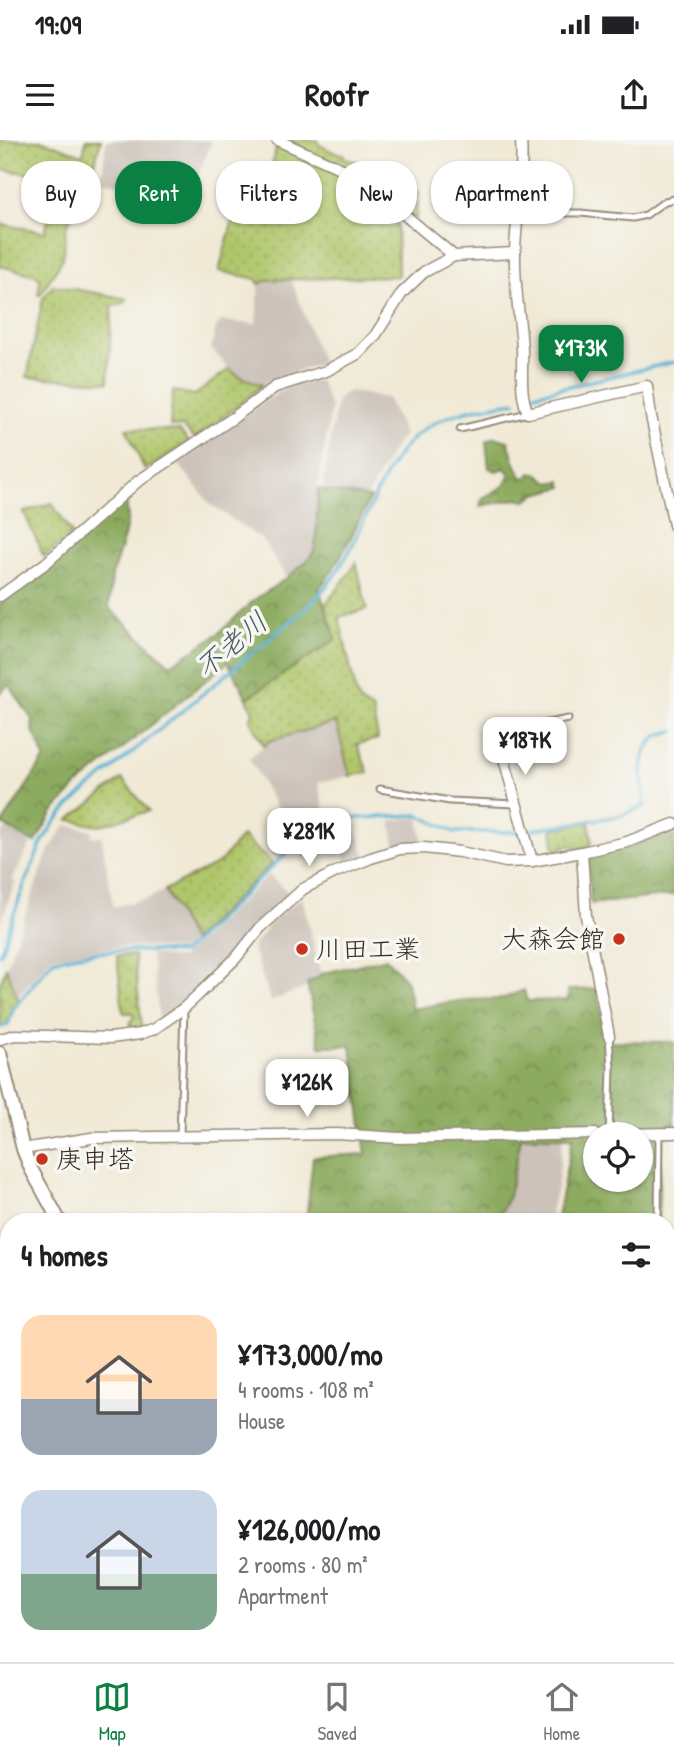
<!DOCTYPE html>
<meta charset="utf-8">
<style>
body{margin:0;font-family:"Patrick Hand","Klee One",sans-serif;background:#f6f6f6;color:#202124;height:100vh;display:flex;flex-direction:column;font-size:26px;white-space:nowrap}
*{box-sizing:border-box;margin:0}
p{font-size:23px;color:#757577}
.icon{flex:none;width:38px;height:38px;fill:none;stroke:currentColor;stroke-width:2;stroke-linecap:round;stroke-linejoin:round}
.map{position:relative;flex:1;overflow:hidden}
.sheet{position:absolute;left:0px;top:1073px;width:676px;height:450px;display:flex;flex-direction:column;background:#fff;border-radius:28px 28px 0 0;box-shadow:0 2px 5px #0004}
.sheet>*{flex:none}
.banner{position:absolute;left:21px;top:21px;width:634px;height:63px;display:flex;gap:14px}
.fabs{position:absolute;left:583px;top:982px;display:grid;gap:14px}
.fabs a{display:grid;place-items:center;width:70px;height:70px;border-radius:50%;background:#fff;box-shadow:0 2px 5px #0004;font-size:35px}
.price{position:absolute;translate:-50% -60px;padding:0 16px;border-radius:14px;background:#fff;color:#222;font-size:23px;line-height:46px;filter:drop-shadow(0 2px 4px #0008)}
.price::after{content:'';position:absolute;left:50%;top:42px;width:21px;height:16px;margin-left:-10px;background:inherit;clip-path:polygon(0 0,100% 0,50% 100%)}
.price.active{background:#0b8043;color:#fff}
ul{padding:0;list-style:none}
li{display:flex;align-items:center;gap:21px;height:175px;padding:0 21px}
li span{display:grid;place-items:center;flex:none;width:196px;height:140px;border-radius:21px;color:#555}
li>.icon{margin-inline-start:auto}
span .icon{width:84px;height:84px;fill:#fffc;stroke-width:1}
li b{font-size:30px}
h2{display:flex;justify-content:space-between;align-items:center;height:84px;padding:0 21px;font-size:30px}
.pill{padding:0 24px;border-radius:28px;background:#fff;box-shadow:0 2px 5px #0004;font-size:24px;line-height:63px}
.pill.active{background:#0b8043;color:#fff}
.status{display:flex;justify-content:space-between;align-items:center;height:49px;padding:0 35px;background:#fff;direction:ltr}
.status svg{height:19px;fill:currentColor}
header{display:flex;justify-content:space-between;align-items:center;height:91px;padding:0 21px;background:#fff;font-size:32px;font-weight:800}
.tab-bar{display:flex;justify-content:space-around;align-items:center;height:98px;border-top:2px solid #e0e0e0;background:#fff;font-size:19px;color:#757577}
.tab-bar a{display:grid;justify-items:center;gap:4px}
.tab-bar .active{color:#0b8043}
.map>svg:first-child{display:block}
.industrial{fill:#ccc2b9}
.grass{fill:url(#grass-dots);stroke:#767844;stroke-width:2}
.forest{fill:url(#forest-crowns);stroke:#646a3e;stroke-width:2;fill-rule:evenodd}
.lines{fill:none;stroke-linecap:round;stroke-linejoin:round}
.stream{stroke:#57b2d5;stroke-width:3.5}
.service-casing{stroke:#968a7a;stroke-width:9}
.minor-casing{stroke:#968a7a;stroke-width:13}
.tertiary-casing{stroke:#968a7a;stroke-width:16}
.primary-casing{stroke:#968a7a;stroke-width:19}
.trunk-casing{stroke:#968a7a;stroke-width:19}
.service{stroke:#fff;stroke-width:5}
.minor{stroke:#fff;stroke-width:10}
.tertiary{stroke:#fff;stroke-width:12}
.primary{stroke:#f8bf6c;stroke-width:16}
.trunk{stroke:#f8bf6c;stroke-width:16}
.poi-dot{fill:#c8321e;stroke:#f6f6f2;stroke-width:2.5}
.labels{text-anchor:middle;stroke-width:7;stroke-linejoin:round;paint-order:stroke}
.poi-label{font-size:26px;fill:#3b2a1e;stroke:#f6f6f2;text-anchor:start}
.water-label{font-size:28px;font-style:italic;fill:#455a5e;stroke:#f6f6f2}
</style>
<div class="status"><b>19:09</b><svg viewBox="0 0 49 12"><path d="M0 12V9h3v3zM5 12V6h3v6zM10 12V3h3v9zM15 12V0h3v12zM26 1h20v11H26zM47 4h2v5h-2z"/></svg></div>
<header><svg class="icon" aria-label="menu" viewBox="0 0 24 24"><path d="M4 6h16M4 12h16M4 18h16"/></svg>Roofr<svg class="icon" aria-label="share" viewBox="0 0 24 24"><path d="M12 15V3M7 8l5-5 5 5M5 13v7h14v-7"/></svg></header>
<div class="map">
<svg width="674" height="1522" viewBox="0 0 674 1522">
<defs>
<pattern id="grass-dots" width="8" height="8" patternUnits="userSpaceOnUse" patternTransform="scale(1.75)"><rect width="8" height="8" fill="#b0c66b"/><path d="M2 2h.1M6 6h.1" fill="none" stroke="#98aa5c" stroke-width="1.8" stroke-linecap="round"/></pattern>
<pattern id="forest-crowns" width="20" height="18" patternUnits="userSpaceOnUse" patternTransform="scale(1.75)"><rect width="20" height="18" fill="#8cab5f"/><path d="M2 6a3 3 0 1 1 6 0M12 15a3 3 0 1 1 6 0" fill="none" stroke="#748b4e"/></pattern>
</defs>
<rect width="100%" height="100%" fill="#f6f6f2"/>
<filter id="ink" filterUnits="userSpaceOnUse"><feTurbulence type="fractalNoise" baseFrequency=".0143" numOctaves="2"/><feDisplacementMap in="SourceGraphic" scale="14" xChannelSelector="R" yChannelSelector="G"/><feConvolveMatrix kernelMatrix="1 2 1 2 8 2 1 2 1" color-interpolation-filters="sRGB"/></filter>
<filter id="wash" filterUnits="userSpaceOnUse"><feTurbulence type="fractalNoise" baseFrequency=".00686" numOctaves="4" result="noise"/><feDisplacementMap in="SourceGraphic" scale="28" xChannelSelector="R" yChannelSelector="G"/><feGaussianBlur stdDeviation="1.57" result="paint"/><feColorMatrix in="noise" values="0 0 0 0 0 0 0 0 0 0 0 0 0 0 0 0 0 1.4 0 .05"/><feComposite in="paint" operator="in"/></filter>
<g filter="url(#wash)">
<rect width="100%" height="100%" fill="#f0e9d5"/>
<g class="industrial">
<path d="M107,0H212L183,74L145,58L144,50L102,40L105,9Z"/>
<path d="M291,139L322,223L269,241L262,245L239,236L229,229L211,208L216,187L221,181L256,184L259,144L267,140Z"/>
<path d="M320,241L331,268L318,349L316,401L314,411L307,421L287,438L263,400L211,365L178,323L261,264L282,250L298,244Z"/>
<path d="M348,251L387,258L404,294L393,309L367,357L322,350L337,260Z"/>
<path d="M336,581L350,636L318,643L324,669L329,683L310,689L280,719L272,711L291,694L249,618L269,602Z"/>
<path d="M419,677L423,703L395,706L391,681Z"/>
<path d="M344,681L353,682L365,715L347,723L333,685Z"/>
<path d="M66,685L91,690L92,697L100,696L101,694L113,767L148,758L165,750L192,801L183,810L155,807H117L52,817L17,857L6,828L48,712Z"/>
<path d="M8,687L32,701L12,740L15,742L0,785V696Z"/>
<path d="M269,735L290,754L260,784L232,819L193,855L174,870L159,878L151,814L180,819Z"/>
<path d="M302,757L321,837L307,843L308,847L271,861L252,807L270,784L288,768Z"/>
<path d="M521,996H563L558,1043L549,1081L496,1082L509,1056Z"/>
<path d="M667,1155L674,1156V1338L667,1339Z"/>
</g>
<g class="grass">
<path d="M0,0H40L83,15L86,0H101L91,37L82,43L0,29Z"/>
<path d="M288,0H318V4L331,11L344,14V18L371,26V31L394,35L393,46L419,52L416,79L383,54Z"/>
<path d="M277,4L346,35L361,45L397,75L398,136L267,140L259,144L256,139L219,131L239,57L263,62Z"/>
<path d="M57,43L93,47L87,63L73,74L69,81L66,89L63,118L40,155H38L40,139L36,135L0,126V84L45,92Z"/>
<path d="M53,145L127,159L124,163L112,166L108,242L27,237L43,158Z"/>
<path d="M229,229L239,236L262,245L239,265L195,299L183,287L170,286L173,251L195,255Z"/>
<path d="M126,288L180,291L189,302L145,330Z"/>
<path d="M52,363L72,394L44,417L24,372Z"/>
<path d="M356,422L367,469L339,477L356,552L360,562L373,570L378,599L357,604L368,632L350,636L336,582L269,601L264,606L250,580L253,572L247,558L336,499L325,465L351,431Z"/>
<path d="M122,639L149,671L98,686L69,680Z"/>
<path d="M589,682L592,702L590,706L576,709L571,705L560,708V711L555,712L552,689Z"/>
<path d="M242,696L272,723L192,801L165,750L219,723Z"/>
<path d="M134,815L142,887C138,888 131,890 130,884L134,875L132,873H124L123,871L117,816Z"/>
<path d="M6,828L19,861L13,868L7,884L0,886V843Z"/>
</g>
<g class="forest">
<path d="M494,297L508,301L516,326L522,337L527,338L530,334L537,333L550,343L561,341L563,347L536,354L525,361L516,359L480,366L483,358L504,346L510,335L505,328L496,331L489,328L486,301Z"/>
<path d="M318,349L370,358C355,389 341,421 319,449L336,499L247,558L228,522L78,645L53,672L35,703L2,684L45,618L32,588L33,581L9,545L0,553V464L34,438L126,360L128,377L124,397L112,435L109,468L170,525L218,494L254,460L287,438L307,421L314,411L316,401Z"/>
<path d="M674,691V755L591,764L588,721L592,715L628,708Z"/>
<path d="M386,818L407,842L412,869L464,860L502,859L524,850L527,861L568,860V850L597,849L606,901L674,902V995H662L658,1081H556L573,997H521L509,1056L496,1081L306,1082L313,1017L366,1014L351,906H320L307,843L320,837V834ZM595,994H640V1040H595Z"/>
<path d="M9,1496V1514H148L144,1516V1522H0V1497Z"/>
<path d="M496,1514H563L555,1522H488Z"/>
</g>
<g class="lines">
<g class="stream">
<path d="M526,256L674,222"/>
<path d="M0,814L25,743L42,702L53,685L67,668L84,652L302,472C318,457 332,441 343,422C368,382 383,318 423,290C449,271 484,267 515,262"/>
<path d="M0,887L8,885L14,868L53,820C95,809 140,809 183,813L311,689L341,679L418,675L455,692H518L619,676L645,666C643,644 635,612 658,596C662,594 669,592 674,591"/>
</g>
</g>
</g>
<g filter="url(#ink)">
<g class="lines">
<g class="service-casing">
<g id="service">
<path d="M517,73H580L633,78L646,75L665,61L674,59"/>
<path d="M460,289L528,273"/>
<path d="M497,593L568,579"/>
<path d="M380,649L450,661L516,664"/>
<path d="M609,896L611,928L609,994"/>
<path d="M180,996L184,870"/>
<path d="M658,1082L659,994"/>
</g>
</g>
<g class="minor-casing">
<g id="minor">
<path d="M277,0L358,36L454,116"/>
<path d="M521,0C524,37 516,75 515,112C514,145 520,177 522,209C523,230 519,253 528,273L647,246L651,276L674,385"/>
<path d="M0,456L46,423L137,342L233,278L275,247L326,231L359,213L375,196L402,153L424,132L454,116L515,113"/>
<path d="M497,593L532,721"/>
<path d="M582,712L586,776L609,896"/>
<path d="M0,899L15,895L111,898L140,894L154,889L184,868L198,855L236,818L260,788L303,749L336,732L371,718L400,709L424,708L460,712L506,722L532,721L582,712L627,702L674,684"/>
<path d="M609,994L674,993"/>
<path d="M23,1009L91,998L337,994L399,998L595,994"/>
<path d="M248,1514L249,1522"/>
</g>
</g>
<g class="tertiary-casing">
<g id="tertiary">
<path d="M0,913L23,1009L31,1029L60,1082"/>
<path d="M667,1411L674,1399"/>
<path d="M335,1514L343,1522"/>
<path d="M565,1522L574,1514"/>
</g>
</g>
<g class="primary-casing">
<g id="primary">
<path d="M667,1355L674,1358"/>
<path d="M0,1422L9,1421"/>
</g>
</g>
<g class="trunk-casing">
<g id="trunk">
<path d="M667,1368L674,1364"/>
<path d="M667,1386L674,1382"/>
<path d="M456,1522L464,1514"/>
<path d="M476,1522L484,1514"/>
</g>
</g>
<use href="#service" class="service"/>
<use href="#minor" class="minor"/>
<use href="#tertiary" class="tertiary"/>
<use href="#primary" class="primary"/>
<use href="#trunk" class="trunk"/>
</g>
</g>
<g class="poi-dot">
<circle cx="619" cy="799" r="7"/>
<circle cx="302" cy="809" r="7"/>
<circle cx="42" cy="1019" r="7"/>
</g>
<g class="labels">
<g class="poi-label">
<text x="605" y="808" text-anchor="end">大森会館</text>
<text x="316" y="818">川田工業</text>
<text x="56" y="1028">庚申塔</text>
</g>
<g class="water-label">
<text transform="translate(231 504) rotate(-40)" y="10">不老川</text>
</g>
</g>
</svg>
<div class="fabs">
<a><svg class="icon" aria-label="locate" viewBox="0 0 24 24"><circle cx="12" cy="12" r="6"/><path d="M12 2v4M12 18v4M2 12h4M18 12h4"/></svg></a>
</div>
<b class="price active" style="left:581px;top:245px">¥173K</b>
<b class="price" style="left:525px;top:637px">¥187K</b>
<b class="price" style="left:309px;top:728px">¥281K</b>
<b class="price" style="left:307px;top:979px">¥126K</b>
<div class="banner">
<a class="pill">Buy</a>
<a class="pill active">Rent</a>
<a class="pill">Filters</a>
<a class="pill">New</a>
<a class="pill">Apartment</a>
</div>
<section class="sheet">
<h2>4 homes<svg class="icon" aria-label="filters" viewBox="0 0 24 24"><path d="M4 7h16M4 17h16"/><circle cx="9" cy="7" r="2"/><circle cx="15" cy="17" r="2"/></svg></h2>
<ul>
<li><span style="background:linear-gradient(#ffd9b3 60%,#9aa5b1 0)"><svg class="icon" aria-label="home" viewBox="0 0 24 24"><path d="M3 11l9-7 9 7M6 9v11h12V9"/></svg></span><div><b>¥173,000/mo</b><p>4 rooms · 108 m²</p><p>House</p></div></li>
<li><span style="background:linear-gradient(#c9d6e8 60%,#7fa58c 0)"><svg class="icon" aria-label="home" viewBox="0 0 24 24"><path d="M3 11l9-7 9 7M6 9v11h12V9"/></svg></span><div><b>¥126,000/mo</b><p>2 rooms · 80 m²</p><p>Apartment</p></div></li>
</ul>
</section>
</div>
<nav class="tab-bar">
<a class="active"><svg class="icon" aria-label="map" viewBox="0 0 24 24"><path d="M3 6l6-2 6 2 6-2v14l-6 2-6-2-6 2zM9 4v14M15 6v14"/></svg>Map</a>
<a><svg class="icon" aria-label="saved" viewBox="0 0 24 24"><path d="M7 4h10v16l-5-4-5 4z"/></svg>Saved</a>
<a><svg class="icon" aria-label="home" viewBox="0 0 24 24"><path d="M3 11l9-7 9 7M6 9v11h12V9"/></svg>Home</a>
</nav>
